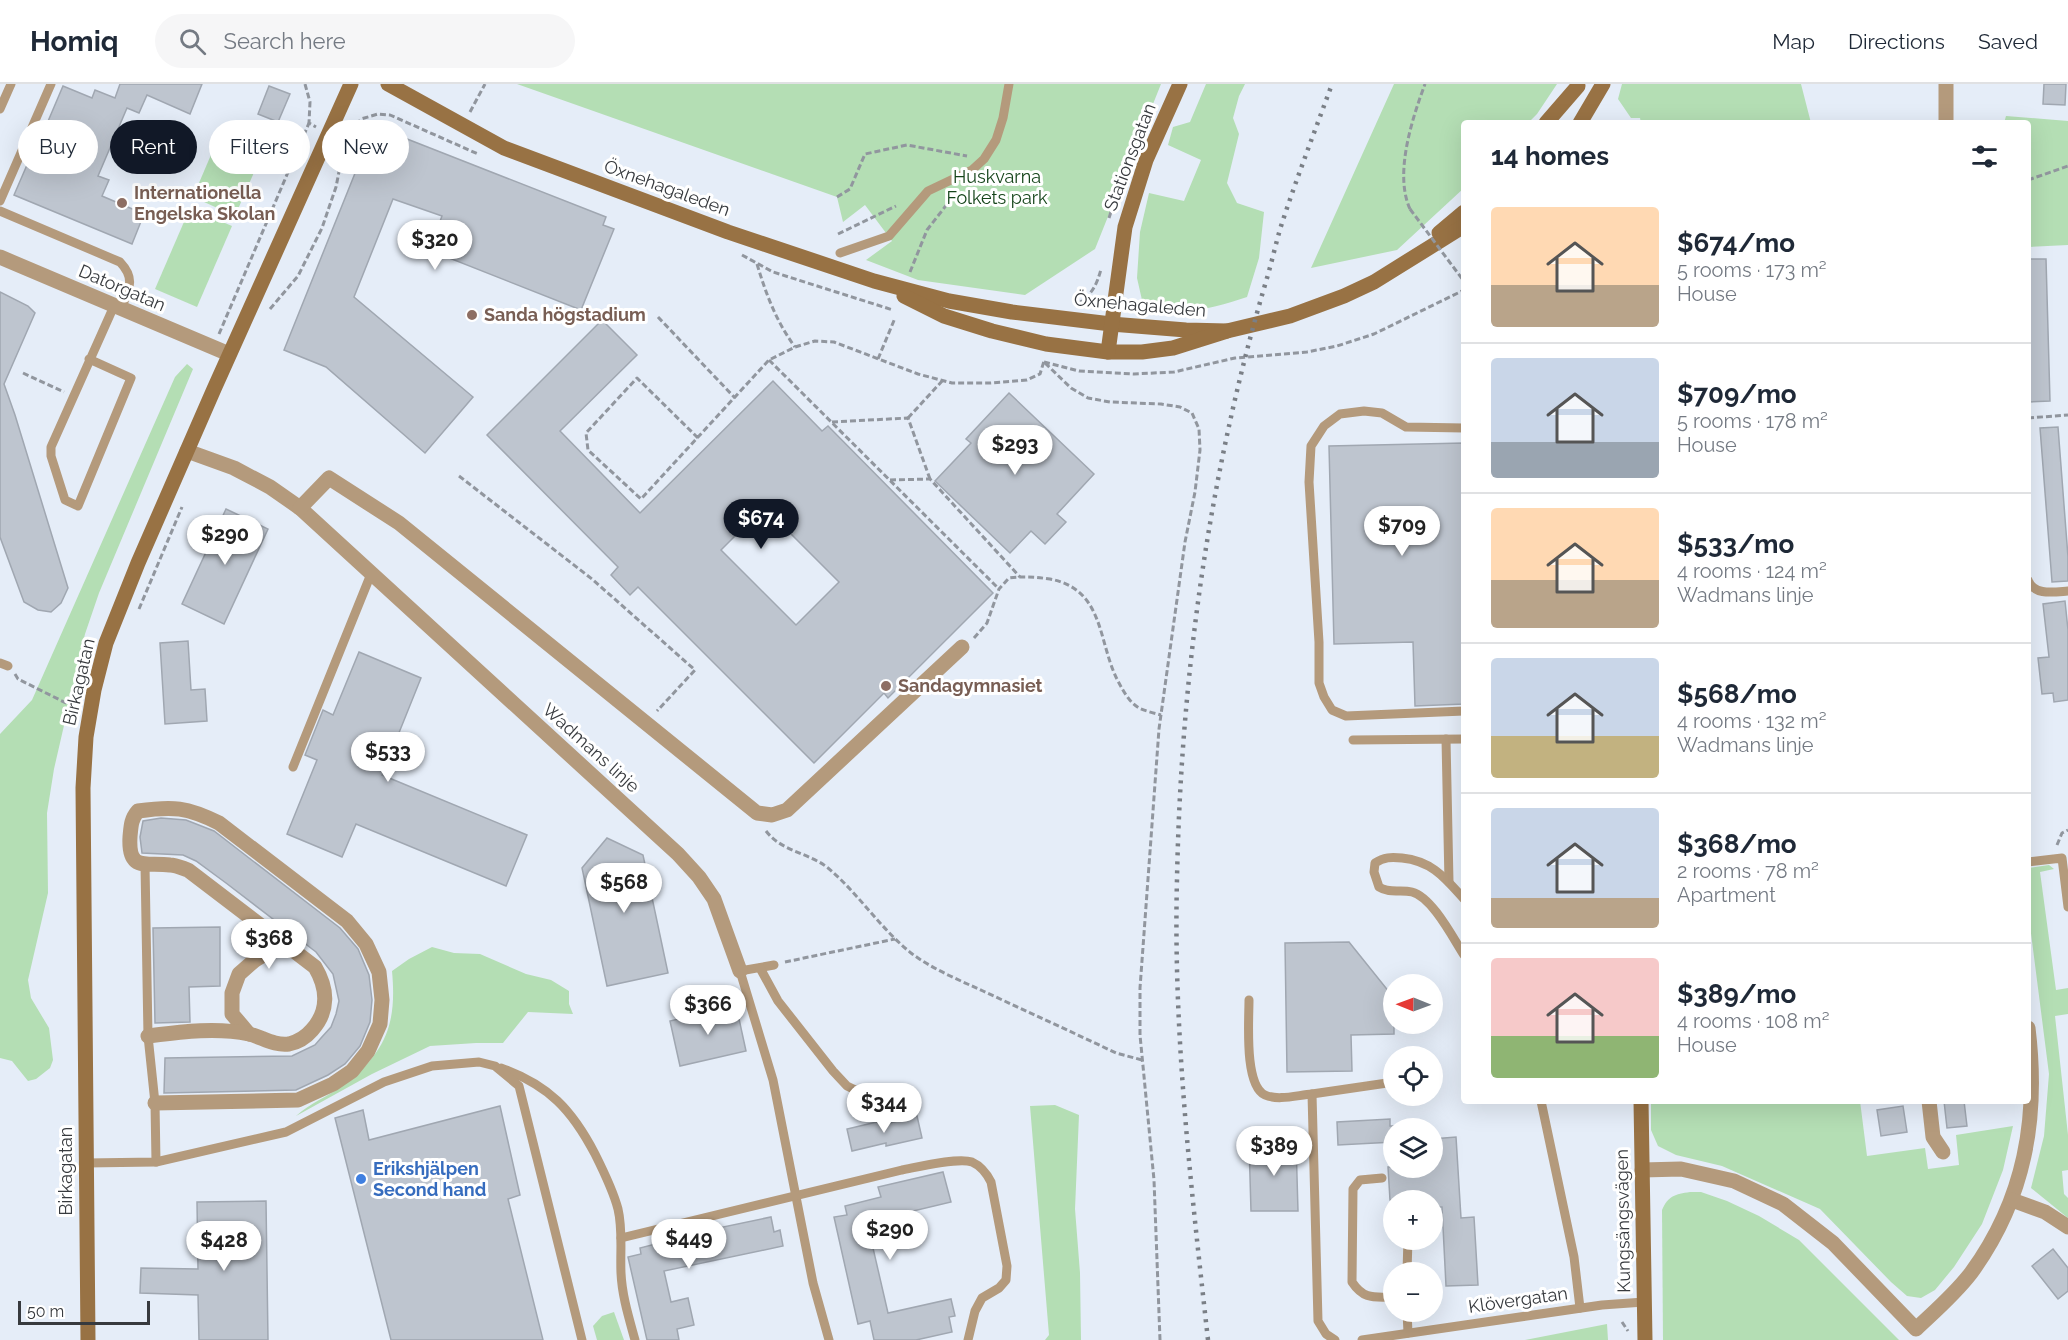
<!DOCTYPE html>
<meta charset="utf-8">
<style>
body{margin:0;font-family:Raleway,sans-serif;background:#f6f6f7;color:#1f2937;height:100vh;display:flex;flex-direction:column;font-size:22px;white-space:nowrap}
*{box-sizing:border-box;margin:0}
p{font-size:20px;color:#747a83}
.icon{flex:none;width:33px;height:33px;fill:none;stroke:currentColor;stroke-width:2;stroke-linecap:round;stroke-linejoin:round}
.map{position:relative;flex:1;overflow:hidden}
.drawer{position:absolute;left:1461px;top:36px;width:570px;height:984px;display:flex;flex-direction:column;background:#fff;border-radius:6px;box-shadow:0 6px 24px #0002}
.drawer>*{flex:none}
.top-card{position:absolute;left:18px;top:36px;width:570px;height:54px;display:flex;gap:12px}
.needle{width:39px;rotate:271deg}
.fabs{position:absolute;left:1383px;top:890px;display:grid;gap:12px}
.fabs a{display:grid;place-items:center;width:60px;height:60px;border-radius:50%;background:#fff;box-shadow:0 6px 24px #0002;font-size:30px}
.scale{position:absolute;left:18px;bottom:15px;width:132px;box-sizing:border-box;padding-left:6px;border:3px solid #373a3e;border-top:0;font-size:16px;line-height:21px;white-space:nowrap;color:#373a3e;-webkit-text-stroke:4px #fff;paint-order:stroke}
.price{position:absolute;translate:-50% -51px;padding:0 14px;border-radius:21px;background:#fff;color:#222;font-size:20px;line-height:39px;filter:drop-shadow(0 2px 3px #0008)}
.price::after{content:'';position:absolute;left:50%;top:36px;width:18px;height:14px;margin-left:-9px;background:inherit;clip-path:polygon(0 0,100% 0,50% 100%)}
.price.on{background:#111827;color:#fff}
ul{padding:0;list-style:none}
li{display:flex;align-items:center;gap:18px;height:150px;padding:0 30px}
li+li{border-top:2px solid #e0e1e3}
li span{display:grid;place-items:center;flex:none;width:168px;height:120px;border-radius:6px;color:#555}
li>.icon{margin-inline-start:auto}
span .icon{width:72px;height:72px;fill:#fffc;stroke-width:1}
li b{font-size:26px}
h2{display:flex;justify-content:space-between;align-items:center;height:72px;padding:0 30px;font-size:26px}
.pill{padding:0 21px;border-radius:27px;background:#fff;box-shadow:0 6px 24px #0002;font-size:21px;line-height:54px}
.pill.on{background:#111827;color:#fff}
header{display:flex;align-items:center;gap:36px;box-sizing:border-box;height:84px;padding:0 30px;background:#fff;border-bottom:2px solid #e0e1e3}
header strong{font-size:28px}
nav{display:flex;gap:33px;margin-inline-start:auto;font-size:21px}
.search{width:420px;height:54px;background:#f6f6f7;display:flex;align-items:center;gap:15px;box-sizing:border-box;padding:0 21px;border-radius:33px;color:#747a83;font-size:22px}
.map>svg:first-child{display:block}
.green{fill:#b4deb4}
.building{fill:#bec5cf;stroke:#a0a7b1;stroke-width:1.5;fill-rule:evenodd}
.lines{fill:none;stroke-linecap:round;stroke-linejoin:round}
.path{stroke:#91969e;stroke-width:3;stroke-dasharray:6 3;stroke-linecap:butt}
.lane{stroke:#b49a7c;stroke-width:9}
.street{stroke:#b49a7c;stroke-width:15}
.secondary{stroke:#987244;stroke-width:15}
.rail{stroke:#7a7f86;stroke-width:4.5;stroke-dasharray:3 6;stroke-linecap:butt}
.path-bridge{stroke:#91969e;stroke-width:3;stroke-dasharray:6 3;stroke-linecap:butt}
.education-dot{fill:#8d6e63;stroke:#fff;stroke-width:2}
.shop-dot{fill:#3f7fe0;stroke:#fff;stroke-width:2}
.labels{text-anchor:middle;stroke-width:6;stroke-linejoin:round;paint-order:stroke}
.street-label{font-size:18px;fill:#373a3e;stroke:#fff}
.park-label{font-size:18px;fill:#144419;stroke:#fff}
.education-label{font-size:18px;font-weight:bold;fill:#785e54;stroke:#fff;text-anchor:start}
.shop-label{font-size:18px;font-weight:bold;fill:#366cbe;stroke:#fff;text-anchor:start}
</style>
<header>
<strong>Homiq</strong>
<div class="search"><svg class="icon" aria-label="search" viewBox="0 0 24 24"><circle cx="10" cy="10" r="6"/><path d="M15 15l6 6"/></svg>Search here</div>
<nav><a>Map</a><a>Directions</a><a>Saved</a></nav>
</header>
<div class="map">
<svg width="2068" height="1256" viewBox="0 0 2068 1256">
<rect width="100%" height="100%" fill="#e5edf8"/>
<g class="green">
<path d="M517,0H1161L1095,165L1025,211L918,196L866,176L892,157L865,121L843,138L837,113Z"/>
<path d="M1206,0H1245L1239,12L1233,34L1239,50L1227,99L1237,119L1264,128L1259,174L1247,213C1212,225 1177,234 1142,216L1137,194L1140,148L1149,109L1184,117L1201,76L1168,61L1173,43L1190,38Z"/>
<path d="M1394,0H1557L1537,30L1528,39H1464V104L1397,166L1311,184Z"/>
<path d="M1622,0H1801L1811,39H1641L1640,34H1631L1618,15Z"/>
<path d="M2006,32L2068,37V161L2028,163V39H2004Z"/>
<path d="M222,45L265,63L235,132L193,113Z"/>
<path d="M190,124L232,142L197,223L155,205Z"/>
<path d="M187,280L193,285L99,509L85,550L54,685L47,729L48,809L28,896L31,914L49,944L53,976L50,984L36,995L28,997L12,977L0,974V650L32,616L175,293Z"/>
<path d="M2049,781L2054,785L2040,788L2056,906L2068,904V930L2055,932L2068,1051V1086L2062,1087L2064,1110L2068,1114V1134L2031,1104L2044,1052L2049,990L2028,826V784Z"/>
<path d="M432,863L454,869L480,870L526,890L551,896L569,907V920L573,930L528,928L503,959H476L430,962L372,990L296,1032C310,1019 327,1013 342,1002C386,969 397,940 392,887L409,875Z"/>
<path d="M1651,1017H1860L1867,1072L1925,1064L1928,1085L1959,1081L1956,1051L2013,1042L2003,1086L1982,1140L1954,1183L1935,1206L1921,1214L1907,1212L1891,1198L1820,1125L1722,1082L1676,1071L1658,1062L1651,1046Z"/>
<path d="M1055,1021L1079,1031L1075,1125L1080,1189L1081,1256H1045L1049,1251L1030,1022Z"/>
<path d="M1690,1108H1701L1727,1117L1759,1132L1799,1156L1899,1256H1663L1662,1126C1668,1112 1675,1110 1690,1108Z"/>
<path d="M614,1228L624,1256H597L593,1242L602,1232Z"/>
<path d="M1607,1240L1608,1256H1525Z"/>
</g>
<g class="building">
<path d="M120,0H202L190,30L147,11L139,29L127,24L98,92L109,96L102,112L144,130L132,160L14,111L30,74L32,75L63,2L92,14L95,6L115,14Z"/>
<path d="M2044,0H2066L2065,21L2043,20Z"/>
<path d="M269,2L290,10L278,38L258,30Z"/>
<path d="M374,42L606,133L603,141L614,145L581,226L429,166L442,132L393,115L354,213L473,313L425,369L326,283L284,266Z"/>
<path d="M2028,175H2046L2050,317L2029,318Z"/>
<path d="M0,208L28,222L35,229L4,300L15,331L68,504L61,519L51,528L38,526L24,518L0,453Z"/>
<path d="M602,236L637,271L560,347L640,429L773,297L822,347L828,342L993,509L888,614L884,609L814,679L638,503L630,511L611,491L618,483L487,351ZM764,423L839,498L796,541L721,466Z"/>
<path d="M1009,309L1094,390L1057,430L1066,438L1045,460L1031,447L1010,469L935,397L971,359L966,355Z"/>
<path d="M2058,343L2068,473V497L2052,498L2040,344Z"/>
<path d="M1464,359V620L1415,622L1413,558L1334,560L1329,362Z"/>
<path d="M226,425L268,445L224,540L182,520Z"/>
<path d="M2065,517L2068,546V616L2054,618L2053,609L2042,610L2038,574L2049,573L2043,520Z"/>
<path d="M188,557L191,606L205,605L207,637L165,640L160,559Z"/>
<path d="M359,568L421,594L382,691L527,751L506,802L356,740L342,773L287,750L317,676L305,671L323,626L333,631Z"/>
<path d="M161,734L186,736L214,747L340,844L358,865L369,891L372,916L370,938L360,962L345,980L328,991L296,1006L164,1009L165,974L292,972L315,961L321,954L331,943L336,930L339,917L333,890L316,868L226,799L196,777L183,771L142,769L140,753L143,737Z"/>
<path d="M607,754L643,771L668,889L607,902L582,784Z"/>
<path d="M220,843V902L189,903L190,938L155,939L153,844Z"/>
<path d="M1349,858L1394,914V950L1351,951L1352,987L1287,988L1285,859Z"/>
<path d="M736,921L746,967L680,982L670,937Z"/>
<path d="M1944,1017H1964L1967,1042L1947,1044Z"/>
<path d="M500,1022L520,1111L508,1115L543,1256H391L335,1034L363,1026L369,1056Z"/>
<path d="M1903,1022L1907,1048L1881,1052L1877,1026Z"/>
<path d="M917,1032L922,1054L886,1062V1059L852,1067L847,1045L881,1037L882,1041Z"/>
<path d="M1390,1035V1042H1394V1058L1338,1061L1337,1038Z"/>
<path d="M1456,1053L1461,1134L1474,1133L1478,1201L1446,1202L1442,1123H1432V1116H1390L1388,1083H1432V1055Z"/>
<path d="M1296,1058L1298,1127H1251L1249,1059Z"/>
<path d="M943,1088L951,1118L867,1138L888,1229L951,1215L955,1232L949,1233L952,1248L916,1256H874L870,1237L858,1240L834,1133L847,1131L845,1122L881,1113L878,1103Z"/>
<path d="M266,1117L268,1256H199L198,1211L140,1209L141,1184L198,1185L197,1118Z"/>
<path d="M771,1133L774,1148L780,1146L783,1162L664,1187L671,1218L688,1214L694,1241L677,1245L679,1256H647L628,1173L641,1170L640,1164L675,1155V1153Z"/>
<path d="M2053,1165L2068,1184V1207L2058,1215L2032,1182Z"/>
</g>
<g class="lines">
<g class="path">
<path d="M305,0L310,18L309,39L316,43"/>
<path d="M470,28L485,0"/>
<path d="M2028,96L2068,82"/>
<path d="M837,113L850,105L865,70L907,61L967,72"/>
<path d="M1410,125C1394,90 1412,35 1425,0"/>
<path d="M1109,134L1118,106"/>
<path d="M838,150L896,122"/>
<path d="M742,171L773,188L893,226"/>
<path d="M757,180C766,210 776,237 795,263"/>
<path d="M910,188L927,146L955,110"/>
<path d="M1463,196L1464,198"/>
<path d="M1077,220C1091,212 1097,201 1101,185"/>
<path d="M270,225L298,192L322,144L336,103L345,57L361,35L378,30L390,31L478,70"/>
<path d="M658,233L735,314"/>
<path d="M219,250L309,39"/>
<path d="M878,275L895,234"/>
<path d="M769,276L999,505"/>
<path d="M1044,278L1079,287L1134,290L1174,288L1235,274L1307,268L1337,262L1374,250L1464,206"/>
<path d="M1045,279L1071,304L1088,314L1110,318L1161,320L1180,323L1192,329L1199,345L1200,366L1195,408L1185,458L1159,645L1140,904V951L1154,1096L1160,1256"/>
<path d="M23,289L64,308"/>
<path d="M908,334L943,296"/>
<path d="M2028,334L2068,331"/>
<path d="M832,338L908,334L930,395"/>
<path d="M698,354L637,294L586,349L588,366L641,415L769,276L795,263L815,257L834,258L918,290L952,299H990L1027,296L1040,290L1044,277"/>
<path d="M459,392L592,495L695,586L657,627"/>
<path d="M890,396L930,395L1020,493"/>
<path d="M139,525L182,423"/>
<path d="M974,554L987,539L999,505L1009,494C1024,492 1035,493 1050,495C1106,506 1097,559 1119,599C1124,608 1129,618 1139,624C1145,627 1154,629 1161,631"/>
<path d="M15,590L18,595L74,623"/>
<path d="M766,747C782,768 808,768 828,784C858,809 880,844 911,869C932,885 959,896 983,907C1028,928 1072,948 1116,969L1142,976"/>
<path d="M2057,761L2062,749L2068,746"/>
<path d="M785,878L895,855"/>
<path d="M1622,1238L1628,1247"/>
</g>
<g class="lane">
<path d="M0,25L11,0"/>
<path d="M0,117L51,0"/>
<path d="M0,127L120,178C136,195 129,205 121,225"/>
<path d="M840,169L889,152L928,107L972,86L984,75L996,56L1003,34L1009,0"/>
<path d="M89,275L131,294L78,422L65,416L51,372V363L114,222"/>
<path d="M1464,344L1406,343L1382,329L1364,327L1340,330L1324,342L1311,362L1309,398L1319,558V599L1324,613L1332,626L1346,632L1464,627"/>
<path d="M2028,496C2034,512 2054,508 2068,507"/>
<path d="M0,579L8,582"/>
<path d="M1446,655L1449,798"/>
<path d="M1353,656L1464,655"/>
<path d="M293,683L371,490"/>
<path d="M2028,778L2062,774L2068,823"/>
<path d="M145,781L148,952L155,1019L156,1078"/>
<path d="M1464,815C1445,794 1432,777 1402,774C1391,773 1384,773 1375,779L1374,788L1379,803C1390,810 1400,805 1412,808C1432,813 1453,854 1464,871"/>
<path d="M774,881L740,887L773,996L813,1199L829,1256"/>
<path d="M760,884L778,917L833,987L847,1002L880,1018"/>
<path d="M1249,916C1249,937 1244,1001 1265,1011C1278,1017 1298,1011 1312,1010"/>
<path d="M501,984C549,1001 572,1026 595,1070C604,1088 613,1106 618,1125C623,1146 620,1168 621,1189C622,1212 629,1234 635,1256"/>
<path d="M1541,1017L1574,1173L1580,1224"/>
<path d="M86,1079L156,1078L286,1048L384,998L432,982L479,978L495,982L519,1002L582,1256"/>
<path d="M1382,1094L1360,1096L1353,1105L1352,1198C1364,1216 1374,1213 1394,1213"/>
<path d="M621,1154L902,1086C918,1083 958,1073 972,1078C981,1082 987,1090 991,1098L1007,1182L1006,1196L999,1204L982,1214L975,1227L968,1256"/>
<path d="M1407,1188L1408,1155"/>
<path d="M1407,1227L1408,1249"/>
<path d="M1335,1256L1326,1250L1318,1237L1312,1010L1394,998"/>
<path d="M1362,1256L1602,1221L1644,1218"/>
</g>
<g class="street">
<path d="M1946,39V0"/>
<path d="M0,173L229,270"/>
<path d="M187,367L234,384L270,403L300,424L678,770L699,793L714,815L740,887"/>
<path d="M300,424L329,394L399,439L757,729L772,731L787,726L962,563"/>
<path d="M249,950L232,930V909L239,890L255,876L273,865L294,866"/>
<path d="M148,952C180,948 216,943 249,950C262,953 274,962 289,960C298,958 306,953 312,946C329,927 328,905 315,883L188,786C182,784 176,781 170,781C145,778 128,788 130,753C131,742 131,735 138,727C173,722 187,723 219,739L347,837L366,860L379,888L382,916L380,940L368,967L352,987L333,1000L298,1016L155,1019"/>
<path d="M1929,1017L1933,1053L1943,1068"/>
<path d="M1642,1086L1681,1085L1734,1097L1783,1120L1833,1159L1916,1245C1935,1227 1955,1210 1971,1189C2025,1115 2039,1034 2028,944"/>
<path d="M2012,1116L2045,1128L2068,1143"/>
</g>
<g class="secondary">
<path d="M388,0L504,64L728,148L874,197L949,217L1012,228L1111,240L1186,246L1227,247"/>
<path d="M1546,39L1578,2"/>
<path d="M1580,39L1603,0"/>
<path d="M1439,149L1464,128"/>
<path d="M904,212L944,232L992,247L1046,260L1108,268H1142L1173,264L1227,247L1290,232L1344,212L1374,198L1464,142"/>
<path d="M1108,268L1125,143L1146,76L1180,0"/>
<path d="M1641,1017L1645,1256"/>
<path d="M88,1256L83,704L86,653L94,606L106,559L138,479L214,305L351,0"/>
</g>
<path class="rail" d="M1208,1256C1191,1103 1173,949 1177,795C1181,591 1209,390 1267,194C1273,174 1277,153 1284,133C1299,88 1316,44 1332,0"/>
<path class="path-bridge" d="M1410,125L1463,196"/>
</g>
<g class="education-dot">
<circle cx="122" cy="119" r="6"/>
<circle cx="472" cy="231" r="6"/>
<circle cx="886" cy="602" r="6"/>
</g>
<circle class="shop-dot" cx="361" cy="1095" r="6"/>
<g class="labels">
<g class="street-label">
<text transform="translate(1130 73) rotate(-69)" y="6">Stationsgatan</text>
<text transform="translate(667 104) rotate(20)" y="6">Öxnehagaleden</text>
<text transform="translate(122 204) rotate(23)" y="6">Datorgatan</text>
<text transform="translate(1140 221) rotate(5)" y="6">Öxnehagaleden</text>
<text transform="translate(79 598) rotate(-77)" y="6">Birkagatan</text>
<text transform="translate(591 664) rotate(42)" y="6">Wadmans linje</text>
<text transform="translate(66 1087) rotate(-90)" y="6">Birkagatan</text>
<text transform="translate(1623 1137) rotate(-91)" y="6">Kungsängsvägen</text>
<text transform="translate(1518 1216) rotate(-8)" y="6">Klövergatan</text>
</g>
<g class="park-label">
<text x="997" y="99">Huskvarna<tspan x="997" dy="21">Folkets park</tspan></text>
</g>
<g class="education-label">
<text x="134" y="115">Internationella<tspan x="134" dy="21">Engelska Skolan</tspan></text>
<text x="484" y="237">Sanda högstadium</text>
<text x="898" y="608">Sandagymnasiet</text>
</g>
<g class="shop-label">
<text x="373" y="1091">Erikshjälpen<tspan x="373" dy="21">Second hand</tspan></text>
</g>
</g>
</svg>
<div class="fabs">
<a><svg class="needle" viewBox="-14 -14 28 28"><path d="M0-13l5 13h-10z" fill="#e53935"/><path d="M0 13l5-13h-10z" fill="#747a83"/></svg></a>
<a><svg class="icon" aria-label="locate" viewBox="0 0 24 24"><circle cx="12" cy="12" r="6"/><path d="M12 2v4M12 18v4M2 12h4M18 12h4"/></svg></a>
<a><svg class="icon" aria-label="layers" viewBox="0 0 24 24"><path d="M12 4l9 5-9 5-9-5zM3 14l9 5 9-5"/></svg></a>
<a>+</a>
<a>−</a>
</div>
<div class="scale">50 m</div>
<b class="price" style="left:435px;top:187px">$320</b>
<b class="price" style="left:1015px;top:392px">$293</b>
<b class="price on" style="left:761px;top:466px">$674</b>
<b class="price" style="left:1402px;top:473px">$709</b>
<b class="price" style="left:225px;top:482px">$290</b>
<b class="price" style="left:388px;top:699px">$533</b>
<b class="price" style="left:624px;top:830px">$568</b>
<b class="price" style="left:269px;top:886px">$368</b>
<b class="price" style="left:708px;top:952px">$366</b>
<b class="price" style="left:884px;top:1050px">$344</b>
<b class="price" style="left:1274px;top:1093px">$389</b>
<b class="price" style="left:890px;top:1177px">$290</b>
<b class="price" style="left:689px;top:1186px">$449</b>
<b class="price" style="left:224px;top:1188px">$428</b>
<div class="top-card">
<a class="pill">Buy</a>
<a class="pill on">Rent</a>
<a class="pill">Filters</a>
<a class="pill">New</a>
</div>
<section class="drawer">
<h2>14 homes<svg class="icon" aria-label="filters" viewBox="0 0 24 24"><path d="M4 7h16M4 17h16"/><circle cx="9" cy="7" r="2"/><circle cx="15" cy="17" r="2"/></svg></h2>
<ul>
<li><span style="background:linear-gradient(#ffd9b3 65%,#b9a48a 0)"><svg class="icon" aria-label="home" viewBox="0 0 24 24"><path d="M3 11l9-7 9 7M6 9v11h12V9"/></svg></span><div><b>$674/mo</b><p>5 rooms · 173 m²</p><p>House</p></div></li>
<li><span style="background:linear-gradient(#c9d6e8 70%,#9aa5b1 0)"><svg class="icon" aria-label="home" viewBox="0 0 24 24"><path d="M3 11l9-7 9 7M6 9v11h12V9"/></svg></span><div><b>$709/mo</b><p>5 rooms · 178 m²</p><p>House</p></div></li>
<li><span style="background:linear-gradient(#ffd9b3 60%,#b9a48a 0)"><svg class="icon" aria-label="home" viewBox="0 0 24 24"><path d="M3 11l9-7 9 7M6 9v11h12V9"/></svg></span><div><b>$533/mo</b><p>4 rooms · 124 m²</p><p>Wadmans linje</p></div></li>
<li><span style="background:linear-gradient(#c9d6e8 65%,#c2b280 0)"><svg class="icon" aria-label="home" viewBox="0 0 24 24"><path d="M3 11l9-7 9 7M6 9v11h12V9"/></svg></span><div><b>$568/mo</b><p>4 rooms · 132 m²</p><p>Wadmans linje</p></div></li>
<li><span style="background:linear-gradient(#c9d6e8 75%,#b9a48a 0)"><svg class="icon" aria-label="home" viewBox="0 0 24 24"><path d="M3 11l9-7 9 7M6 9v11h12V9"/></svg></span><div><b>$368/mo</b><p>2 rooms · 78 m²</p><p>Apartment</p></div></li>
<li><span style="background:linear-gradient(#f6c9c9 65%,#8fb573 0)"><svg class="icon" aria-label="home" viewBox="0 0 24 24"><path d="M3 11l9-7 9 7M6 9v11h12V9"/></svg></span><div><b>$389/mo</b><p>4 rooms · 108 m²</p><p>House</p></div></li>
</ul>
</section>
</div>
